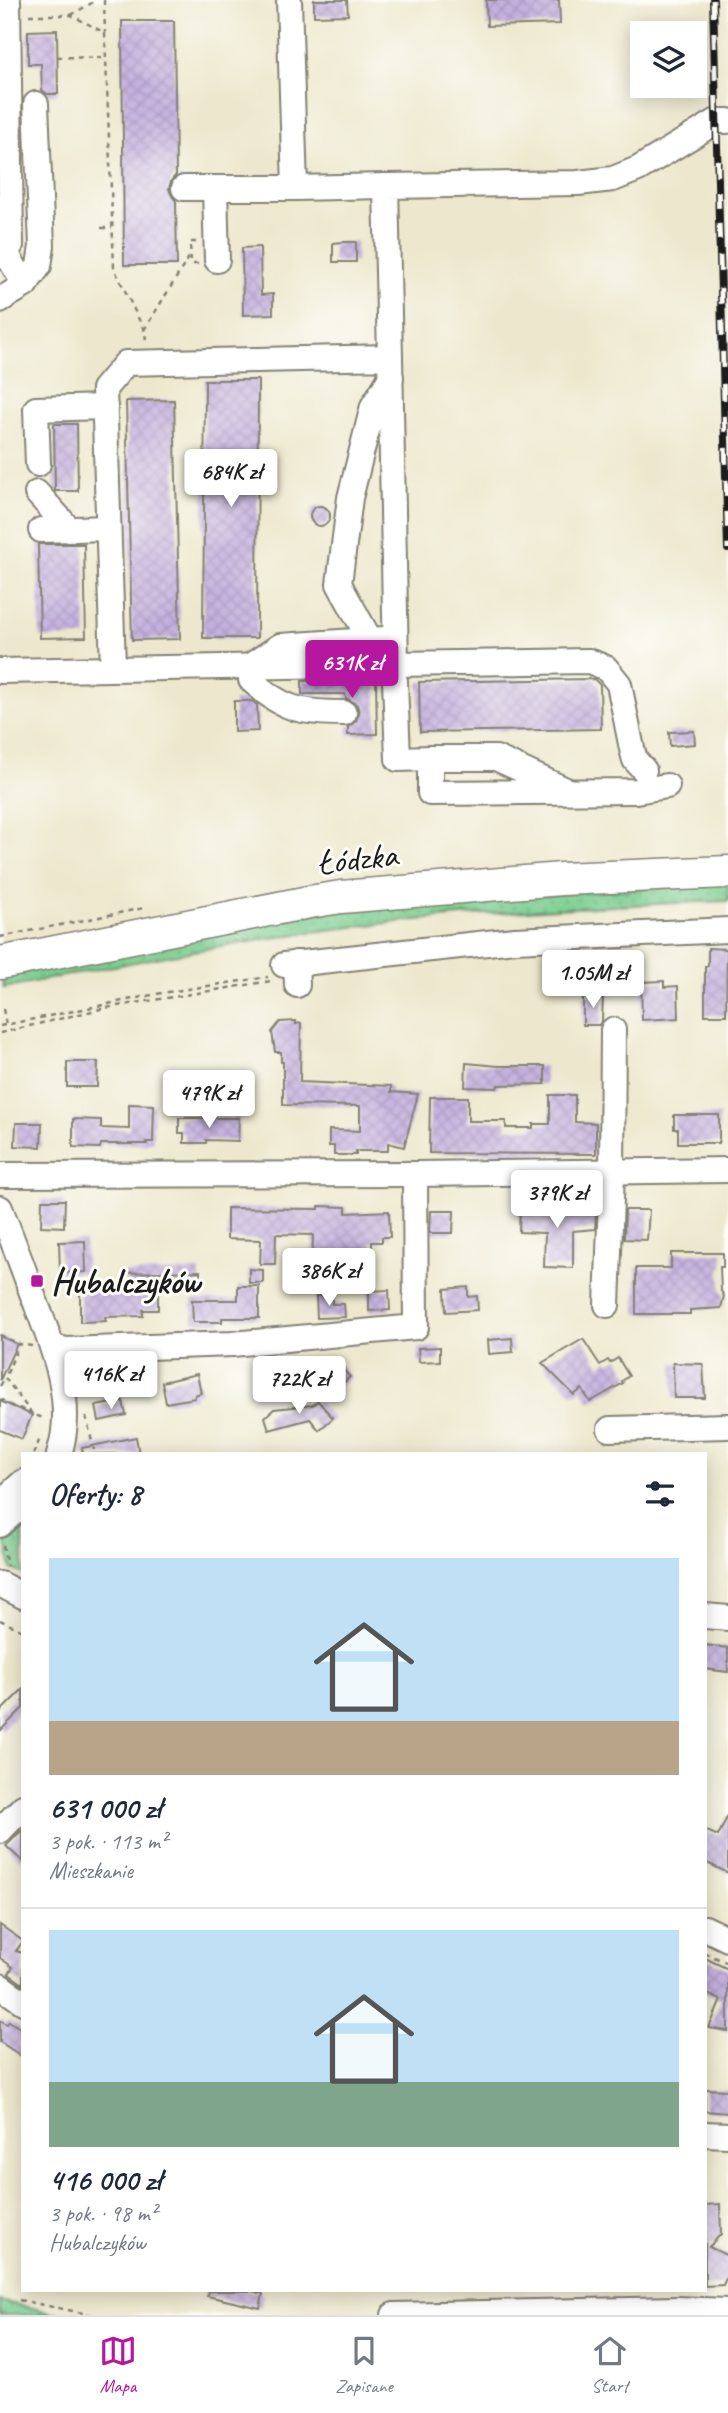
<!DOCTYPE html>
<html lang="pl">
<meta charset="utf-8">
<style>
body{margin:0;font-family:Caveat,sans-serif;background:#f6f6f7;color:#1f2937;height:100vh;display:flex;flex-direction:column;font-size:26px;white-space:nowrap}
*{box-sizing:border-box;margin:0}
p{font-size:23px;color:#747a83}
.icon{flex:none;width:38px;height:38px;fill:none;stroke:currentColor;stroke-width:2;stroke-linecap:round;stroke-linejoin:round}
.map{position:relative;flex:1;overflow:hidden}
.panel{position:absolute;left:21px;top:1452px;width:686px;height:840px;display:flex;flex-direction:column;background:#fff;border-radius:0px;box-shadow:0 4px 18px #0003}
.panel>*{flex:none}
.buttons{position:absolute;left:630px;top:21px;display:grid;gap:14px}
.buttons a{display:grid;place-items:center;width:77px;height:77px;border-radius:0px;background:#fff;box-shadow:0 4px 18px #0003;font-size:35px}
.price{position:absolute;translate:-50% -60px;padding:0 16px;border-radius:7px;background:#fff;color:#222;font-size:23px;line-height:46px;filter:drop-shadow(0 2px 4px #0008)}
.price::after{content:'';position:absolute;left:50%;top:42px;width:21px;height:16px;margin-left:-10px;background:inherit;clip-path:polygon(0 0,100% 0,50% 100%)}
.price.active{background:#b5179e;color:#fff}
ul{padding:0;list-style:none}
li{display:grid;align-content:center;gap:14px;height:371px;padding:0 28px}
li+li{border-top:2px solid #e0e1e3}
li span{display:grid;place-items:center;height:217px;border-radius:0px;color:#555}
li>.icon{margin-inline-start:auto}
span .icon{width:126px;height:126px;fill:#fffc;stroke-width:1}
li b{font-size:30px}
h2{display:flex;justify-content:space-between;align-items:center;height:84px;padding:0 28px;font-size:30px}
.tabs{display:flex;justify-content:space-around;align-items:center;height:98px;border-top:2px solid #e0e1e3;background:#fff;font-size:19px;color:#747a83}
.tabs a{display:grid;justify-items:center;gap:4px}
.tabs .active{color:#b5179e}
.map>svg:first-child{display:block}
.grass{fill:url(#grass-dots);stroke:#4c7456;stroke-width:2}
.building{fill:url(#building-cross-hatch)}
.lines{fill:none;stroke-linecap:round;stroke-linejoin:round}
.minor-casing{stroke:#848274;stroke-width:28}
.major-casing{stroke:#848274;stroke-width:35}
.path{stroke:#848274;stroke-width:2.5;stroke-dasharray:5 5;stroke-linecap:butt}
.minor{stroke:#fff;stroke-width:24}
.major{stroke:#fff;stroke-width:32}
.rail-casing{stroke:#1c1c1c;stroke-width:8}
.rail{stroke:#fdfcf7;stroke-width:5;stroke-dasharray:16;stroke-linecap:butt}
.poi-dot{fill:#b5179e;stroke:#fdfcf7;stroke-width:2.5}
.labels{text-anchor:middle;stroke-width:6;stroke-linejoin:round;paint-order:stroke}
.street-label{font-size:35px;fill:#1c1c1c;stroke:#fdfcf7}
.poi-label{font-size:35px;font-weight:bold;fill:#1c1c1c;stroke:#fdfcf7;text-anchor:start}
</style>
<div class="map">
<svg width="728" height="2315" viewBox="0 0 728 2315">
<defs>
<pattern id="grass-dots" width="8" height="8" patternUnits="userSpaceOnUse" patternTransform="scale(1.75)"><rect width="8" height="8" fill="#7bcd90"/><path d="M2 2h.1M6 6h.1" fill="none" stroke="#6aaf7c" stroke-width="1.8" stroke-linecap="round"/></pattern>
<pattern id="building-cross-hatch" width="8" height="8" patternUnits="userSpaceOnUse" patternTransform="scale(1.75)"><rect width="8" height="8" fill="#c5b1df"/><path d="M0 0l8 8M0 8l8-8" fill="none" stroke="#a998bf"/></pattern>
</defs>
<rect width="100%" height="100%" fill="#fdfcf7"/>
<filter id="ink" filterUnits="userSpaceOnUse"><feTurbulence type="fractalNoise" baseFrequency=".0143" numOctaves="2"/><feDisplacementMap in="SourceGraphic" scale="14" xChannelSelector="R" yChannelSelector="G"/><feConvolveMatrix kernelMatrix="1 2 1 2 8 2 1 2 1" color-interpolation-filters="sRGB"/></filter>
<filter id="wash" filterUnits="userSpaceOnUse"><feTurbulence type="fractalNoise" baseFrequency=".00686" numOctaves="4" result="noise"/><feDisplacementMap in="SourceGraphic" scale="28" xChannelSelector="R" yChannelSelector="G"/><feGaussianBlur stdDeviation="1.57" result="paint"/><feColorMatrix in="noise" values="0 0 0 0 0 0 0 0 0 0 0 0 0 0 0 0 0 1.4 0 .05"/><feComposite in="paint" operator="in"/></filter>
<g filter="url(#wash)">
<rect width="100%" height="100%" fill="#ede8cd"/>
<g class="grass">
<path d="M728,882V901C594,906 460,913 327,930C219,944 111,967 4,988L1,976L320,912Z"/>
<path d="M23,1521V1574L11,1569L5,1536Z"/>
<path d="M0,2301L64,2315H0Z"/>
</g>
<g id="blocks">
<g class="building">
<path d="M314,0H347L348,15L314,16Z"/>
<path d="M486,0H559L560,24L487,26Z"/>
<path d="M122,21H174L176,175L171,181L169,189L172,196L176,201L177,265H124Z"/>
<path d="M57,30L58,94H47L42,90L41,64H28V31Z"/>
<path d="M344,242H356V262H333V243Z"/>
<path d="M260,247L261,295L273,294V314L243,315L242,248Z"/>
<path d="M205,380H258L257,638H203Z"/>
<path d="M174,400L180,639L132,640L126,401Z"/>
<path d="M54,424H77L78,491H55Z"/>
<circle cx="320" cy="516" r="10"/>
<path d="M38,544H84L86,637L40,638Z"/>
<path d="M376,679L377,734L348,735V727L356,721L359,713L357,705L346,698L345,694H302V681Z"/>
<path d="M594,679L600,685L601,729L420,732L419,682Z"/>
<path d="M234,701H252L257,705L258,731L234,732Z"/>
<path d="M694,731L695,744L670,746L669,732Z"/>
<path d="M708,948L727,949L726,1015H705V966H708Z"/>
<path d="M664,981V987L678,986L679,1018L642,1020L641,982Z"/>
<path d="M583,996H603L602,1020L599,1025H583Z"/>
<path d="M296,1021V1024L301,1023L300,1082L391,1086V1092L418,1094L404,1147L388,1143V1151H356V1155H334V1146H329V1130L360,1131V1106L283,1105V1062H281V1052H275L272,1032L280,1022Z"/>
<path d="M67,1062H98L97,1087H67Z"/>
<path d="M466,1063L499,1066H545V1084L498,1085L497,1088L465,1087Z"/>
<path d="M550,1095H575V1122L596,1123V1154L429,1153L430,1097H468V1121H506V1128H533V1124H550Z"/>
<path d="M129,1104L154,1105L153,1142H146L147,1144H101L100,1148L73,1147V1119L101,1120V1128L129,1129Z"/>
<path d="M674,1115H719V1143H678V1129H674Z"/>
<path d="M179,1118H239L238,1141L206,1140V1143H184V1133H179Z"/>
<path d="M16,1123H42L41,1147L15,1146Z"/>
<path d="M42,1200H65L64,1227L41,1226Z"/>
<path d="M319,1206L346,1207V1213L389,1211L390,1237H382V1242H372V1267L312,1265L313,1235L276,1234L275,1264H260L261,1240L227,1239V1208L319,1209Z"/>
<path d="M520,1206H551V1209H596L595,1229L573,1231V1268L544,1267L545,1233L519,1232Z"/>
<path d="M625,1210H649L647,1240L624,1239Z"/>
<path d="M431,1211H454L453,1233H430Z"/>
<path d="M85,1241L86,1272L60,1273L59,1242Z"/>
<path d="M671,1253H723V1267H720L721,1291L724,1296L721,1308L690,1310V1314H636V1268H671Z"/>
<path d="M249,1269L263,1270V1283H249Z"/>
<path d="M200,1271V1285H158V1310H143V1316L105,1317L106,1321L80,1322V1290L125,1288V1273Z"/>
<path d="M238,1286H259V1318H222V1322H193L192,1300H238Z"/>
<path d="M468,1287V1297L477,1296L478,1310L446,1312L445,1289Z"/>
<path d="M389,1290L390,1310L369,1311V1291Z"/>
<path d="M316,1296H332V1304H344L345,1317L317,1318Z"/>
<path d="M0,1336L17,1344L0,1380Z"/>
<path d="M512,1338L513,1352L489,1354L488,1340Z"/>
<path d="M583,1339L600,1365L608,1360L610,1363L618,1358L629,1376L622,1381L623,1383L590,1402L582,1389L574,1395L542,1363Z"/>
<path d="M440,1347V1361L419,1362L418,1348Z"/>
<path d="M336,1362L350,1377L338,1387L325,1372Z"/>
<path d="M673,1363L703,1364L705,1398H674Z"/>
<path d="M197,1374L201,1393L195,1395V1398L166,1403L162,1382Z"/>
<path d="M0,1401L32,1415L22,1439L0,1430Z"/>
<path d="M123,1401L126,1415L99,1421L96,1406Z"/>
<path d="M318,1401L333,1418L319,1430L310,1419L269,1430L265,1417L274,1409L313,1405Z"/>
<path d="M136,1437L139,1454H83L82,1448Z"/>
<path d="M705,1645L728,1648V1672L705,1669Z"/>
<path d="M23,1689V1708L0,1731V1712Z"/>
<path d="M728,1815V1873L705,1862V1830L718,1836Z"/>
<path d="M23,1829V1862L6,1846Z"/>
<path d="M0,1925L23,1941L16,1951L23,1953V1984L9,1974L13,1967L0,1958Z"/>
<path d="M705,1958L728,1969V2031L709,2028L721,2000L705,1993Z"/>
<path d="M0,2020L7,2024L9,2021L23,2030V2057L0,2042Z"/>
<path d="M705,2089L728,2090L727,2113L705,2111Z"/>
<path d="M720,2204L721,2234L709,2247L728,2256V2274L723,2285L705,2286V2205Z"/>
<path d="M208,2291H252L263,2294L260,2308L207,2296Z"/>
</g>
</g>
</g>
<g filter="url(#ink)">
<use href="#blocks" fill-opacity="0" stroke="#848274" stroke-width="2"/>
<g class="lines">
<g class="minor-casing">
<g id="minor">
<path d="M289,0L295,188L386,186"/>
<path d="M184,188H295"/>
<path d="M215,188L217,260"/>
<path d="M0,252L11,245L8,0"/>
<path d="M25,285L39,266L42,246L36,104"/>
<path d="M0,300L25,285L4,249"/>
<path d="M390,357L386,186L578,183L613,179L638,169L717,121H728"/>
<path d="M38,464L36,409L105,407"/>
<path d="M37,493L70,530"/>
<path d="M41,530L108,528"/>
<path d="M370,640L339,584L350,498L373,406L391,377"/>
<path d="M396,664L589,661L606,668L619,684L632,749L635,760L644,770"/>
<path d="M0,671L396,664L390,357L126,363L104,389L113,667"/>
<path d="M395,681L398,759L430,758"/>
<path d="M344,713C302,713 282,710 251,680L250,666L280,646L385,639"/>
<path d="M568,791L496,758H430V793L636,791L667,786"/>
<path d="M296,963L297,985"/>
<path d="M284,965L515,940L728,930"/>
<path d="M0,1175L415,1174L728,1170"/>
<path d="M0,1208C11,1236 22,1265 32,1293C51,1343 77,1400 59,1454"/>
<path d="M607,1305L612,1172L613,1030"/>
<path d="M53,1347L66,1350L232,1344L416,1327L415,1174"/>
<path d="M610,1429L728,1426"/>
<path d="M0,1503L23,1482"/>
<path d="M0,1525L23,1504"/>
<path d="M0,1584L23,1596"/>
<path d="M705,1616L728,1618"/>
<path d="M0,1831L23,1807"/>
<path d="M705,1928L728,1939"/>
<path d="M0,1986L23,2002"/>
<path d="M705,2134L728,2135"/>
<path d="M394,2315L677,2309L728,2311"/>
</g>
</g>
<g class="major-casing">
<path id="major" d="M0,963L309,902L341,897L561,879L728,872"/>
</g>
<g class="path">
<path d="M104,0L105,33"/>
<path d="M29,15H71L105,33L114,268L145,332L146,341"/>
<path d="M71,15L97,0"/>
<path d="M57,57L106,58"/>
<path d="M101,228H112"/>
<path d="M196,242H190L191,264H198"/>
<path d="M144,330L191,254"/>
<path d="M0,937L144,908"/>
<path d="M3,1009L6,1025"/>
<path d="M0,1026L162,993L268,977"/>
<path d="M0,1033L105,1008L271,981"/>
<path d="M0,1335L19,1344"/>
<path d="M32,1346L19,1344L5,1378L32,1414L43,1418"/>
<path d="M0,1386L5,1378"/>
<path d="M0,1399L17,1409"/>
<path d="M19,1408L32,1414"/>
<path d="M86,1416L95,1454"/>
<path d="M33,1454L40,1439"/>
<path d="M3,1545L7,1566"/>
<path d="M0,1620L23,1631"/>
<path d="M705,1953L728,1963"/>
<path d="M19,2300L92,2315"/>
</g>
<use href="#minor" class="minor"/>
<use href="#major" class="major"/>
<g class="rail-casing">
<path id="rail" d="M713,0L728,549"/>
</g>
<use href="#rail" class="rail"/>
</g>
</g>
<rect class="poi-dot" x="30" y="1274" width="14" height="14" rx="3.5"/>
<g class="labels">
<g class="street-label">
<text transform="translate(357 858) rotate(-6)" y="12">Łódzka</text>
</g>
<g class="poi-label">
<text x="51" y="1293">Hubalczyków</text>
</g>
</g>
</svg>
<div class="buttons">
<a><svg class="icon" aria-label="layers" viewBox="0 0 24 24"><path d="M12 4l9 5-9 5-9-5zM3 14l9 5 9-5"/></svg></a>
</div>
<b class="price" style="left:231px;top:509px">684K zł</b>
<b class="price active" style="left:352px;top:700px">631K zł</b>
<b class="price" style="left:593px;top:1010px">1.05M zł</b>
<b class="price" style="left:209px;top:1130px">479K zł</b>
<b class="price" style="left:557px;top:1230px">379K zł</b>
<b class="price" style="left:329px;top:1308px">386K zł</b>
<b class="price" style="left:111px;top:1411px">416K zł</b>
<b class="price" style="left:299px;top:1416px">722K zł</b>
<section class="panel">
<h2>Oferty: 8<svg class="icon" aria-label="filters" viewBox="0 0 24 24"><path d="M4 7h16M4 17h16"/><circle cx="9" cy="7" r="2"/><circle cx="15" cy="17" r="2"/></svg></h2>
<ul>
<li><span style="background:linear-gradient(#bfe0f5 75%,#b9a48a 0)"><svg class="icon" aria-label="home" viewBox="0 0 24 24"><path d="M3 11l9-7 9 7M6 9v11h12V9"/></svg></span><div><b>631 000 zł</b><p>3 pok. · 113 m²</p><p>Mieszkanie</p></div></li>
<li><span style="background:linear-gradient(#bfe0f5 70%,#7fa58c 0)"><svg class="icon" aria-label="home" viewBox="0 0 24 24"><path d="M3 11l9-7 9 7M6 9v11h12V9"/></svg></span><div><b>416 000 zł</b><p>3 pok. · 98 m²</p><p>Hubalczyków</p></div></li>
</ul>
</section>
</div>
<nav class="tabs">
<a class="active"><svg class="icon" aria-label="map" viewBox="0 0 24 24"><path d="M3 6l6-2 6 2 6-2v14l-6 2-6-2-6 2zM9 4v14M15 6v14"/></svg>Mapa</a>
<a><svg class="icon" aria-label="saved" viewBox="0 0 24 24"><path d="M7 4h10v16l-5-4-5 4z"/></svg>Zapisane</a>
<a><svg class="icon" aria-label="home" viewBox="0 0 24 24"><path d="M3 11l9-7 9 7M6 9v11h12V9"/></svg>Start</a>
</nav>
